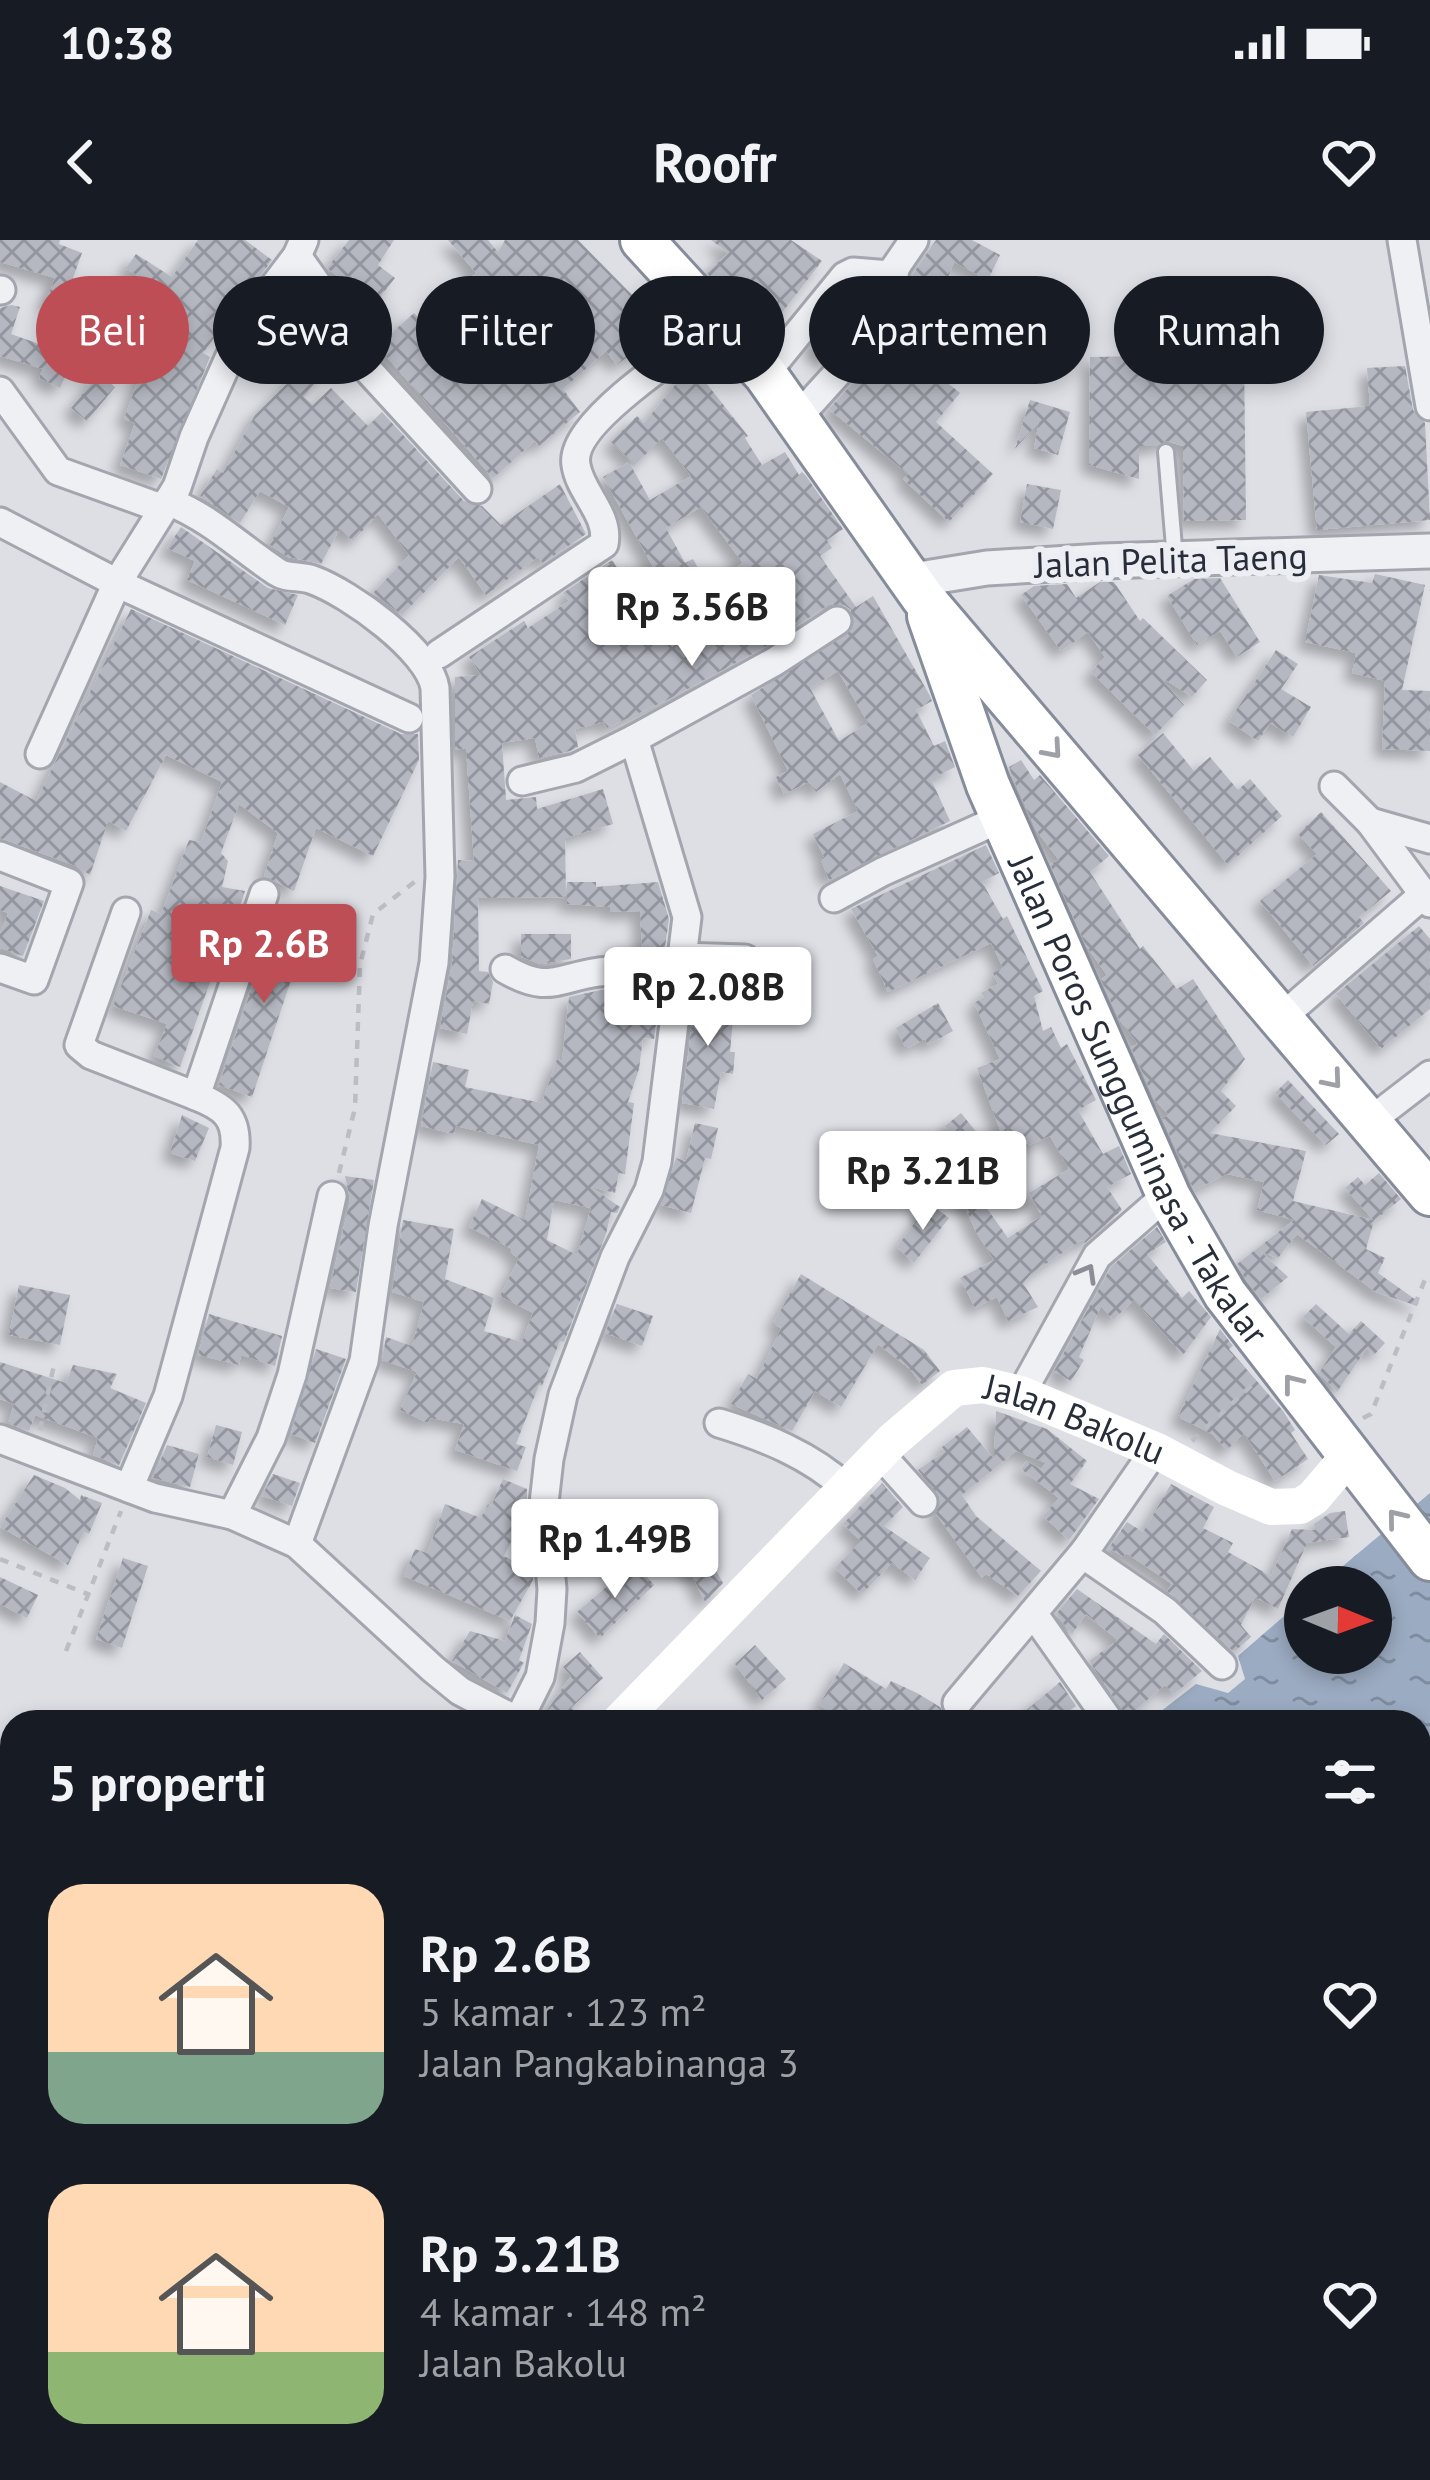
<!DOCTYPE html>
<html lang="id">
<meta charset="utf-8">
<style>
body{margin:0;font-family:"PT Sans",sans-serif;background:#242831;color:#f1f3f6;height:100vh;display:flex;flex-direction:column;font-size:45px;white-space:nowrap}
*{box-sizing:border-box;margin:0}
p{font-size:39px;color:#9ea1a6}
.icon{flex:none;width:66px;height:66px;fill:none;stroke:currentColor;stroke-width:2;stroke-linecap:round;stroke-linejoin:round}
.map{position:relative;flex:1;overflow:hidden}
.sheet{position:absolute;left:0px;top:1470px;width:1431px;height:771px;display:flex;flex-direction:column;background:#171b24;border-radius:36px 36px 0 0;box-shadow:0 6px 18px #0003}
.sheet>*{flex:none}
.guide{position:absolute;left:36px;top:36px;width:1359px;height:108px;display:flex;gap:24px}
.needle{width:78px;rotate:91deg}
.fabs{position:absolute;left:1284px;top:1326px;display:grid;gap:24px}
.fabs a{display:grid;place-items:center;width:108px;height:108px;border-radius:50%;background:#171b24;box-shadow:0 6px 18px #0003;font-size:60px}
.price{position:absolute;translate:-50% -102px;padding:0 27px;border-radius:12px;background:#fff;color:#222;font-size:39px;line-height:78px;filter:drop-shadow(0 3px 6px #0008)}
.price::after{content:'';position:absolute;left:50%;top:72px;width:36px;height:27px;margin-left:-18px;background:inherit;clip-path:polygon(0 0,100% 0,50% 100%)}
.price.selected{background:#bd4e56;color:#fff}
ul{padding:0;list-style:none}
li{display:flex;align-items:center;gap:36px;height:300px;padding:0 48px}
li span{display:grid;place-items:center;flex:none;width:336px;height:240px;border-radius:36px;color:#555}
li>.icon{margin-inline-start:auto}
span .icon{width:144px;height:144px;fill:#fffc;stroke-width:1}
li b{font-size:51px}
h2{display:flex;justify-content:space-between;align-items:center;height:144px;padding:0 48px;font-size:51px}
.chip{padding:0 42px;border-radius:54px;background:#171b24;box-shadow:0 6px 18px #0003;font-size:42px;line-height:108px}
.chip.selected{background:#bd4e56;color:#fff}
.status{display:flex;justify-content:space-between;align-items:center;height:84px;padding:0 60px;background:#171b24;direction:ltr}
.status svg{height:33px;fill:currentColor}
header{display:flex;justify-content:space-between;align-items:center;height:156px;padding:0 48px;background:#171b24;font-size:54px;font-weight:600}
.map>svg:first-child{display:block}
.forest{fill:url(#forest-firs)}
.water{fill:url(#water-ripples)}
.building{fill:url(#building-cross-hatch);fill-rule:evenodd;filter:url(#shadow)}
.lines{fill:none;stroke-linecap:round;stroke-linejoin:round}
.service-casing{stroke:#a3a6ae;stroke-width:20}
.minor-casing{stroke:#a3a6ae;stroke-width:33}
.tertiary-casing{stroke:#a3a6ae;stroke-width:39}
.trunk-casing{stroke:#868c9a;stroke-width:48}
.path{stroke:#bbbdc4;stroke-width:4.5;stroke-dasharray:9 9;stroke-linecap:butt}
.service{stroke:#eff0f4;stroke-width:14}
.minor{stroke:#eff0f4;stroke-width:27}
.tertiary{stroke:#eff0f4;stroke-width:33}
.secondary{stroke:#fff;stroke-width:36}
.trunk{stroke:#fff;stroke-width:42}
.oneway{stroke:#9ea0a6}
.oneway2{stroke:#8c8e97}
.labels{text-anchor:middle;stroke-width:12;stroke-linejoin:round;paint-order:stroke}
.street-label{font-size:36px;fill:#282d3a;stroke:#eceef3}
</style>
<div class="status"><b>10:38</b><svg viewBox="0 0 49 12"><path d="M0 12V9h3v3zM5 12V6h3v6zM10 12V3h3v9zM15 12V0h3v12zM26 1h20v11H26zM47 4h2v5h-2z"/></svg></div>
<header><svg class="icon" aria-label="back" viewBox="0 0 24 24"><path d="M15 5l-7 7 7 7"/></svg>Roofr<svg class="icon" aria-label="heart" viewBox="0 0 24 24"><path d="M12 20l-8-8c-3-5 5-10 8-4 3-6 11-1 8 4z"/></svg></header>
<div class="map">
<svg width="1430" height="2240" viewBox="0 0 1430 2240">
<defs>
<pattern id="forest-firs" width="22" height="20" patternUnits="userSpaceOnUse" patternTransform="scale(3)"><rect width="22" height="20" fill="#c1cebf"/><path d="M5 1l3.5 6h-7zM16 11l3.5 6h-7z" fill="#a6b1a5"/></pattern>
<pattern id="water-ripples" width="26" height="14" patternUnits="userSpaceOnUse" patternTransform="scale(3)"><rect width="26" height="14" fill="#9babc1"/><path d="M2 4q2-2 4 0t4 0M15 11q2-2 4 0t4 0" fill="none" stroke="#7e8c9e"/></pattern>
<pattern id="building-cross-hatch" width="8" height="8" patternUnits="userSpaceOnUse" patternTransform="scale(3)"><rect width="8" height="8" fill="#b5b8c1"/><path d="M0 0l8 8M0 8l8-8" fill="none" stroke="#93969e"/></pattern>
<filter id="shadow"><feDropShadow dx="-8" dy="8" stdDeviation="6" flood-color="#0004"/></filter>
</defs>
<rect width="100%" height="100%" fill="#dddfe5"/>
<path class="forest" d="M746,2229H894L878,2240H734Z"/>
<g class="water">
<path d="M1430,1253V1685L1419,1690V1482H1147L1196,1444L1228,1453L1245,1439L1238,1416L1305,1358V1413H1371V1347H1318Z"/>
<path d="M323,2229H746L734,2240H309Z"/>
</g>
<g class="building">
<path d="M0,0H60L59,4L82,13L69,49L104,71L89,95L85,92L60,148L39,138L43,129L0,116V68L11,65L20,67L11,94L53,109L67,71L45,63L55,38L0,22Z"/>
<path d="M198,0H245L272,20L203,113L210,117L161,239L120,225L135,183L124,179L159,82L149,72L163,53L126,28L136,14L172,37Z"/>
<path d="M349,0H394L378,25L395,38L374,65L327,28Z"/>
<path d="M448,0H488L498,12L505,0H578L637,60L641,58L664,89L617,125L606,111L563,149L580,172L539,206L535,201L493,238L377,106L414,73L421,80L476,33Z"/>
<path d="M711,0H791L822,21L781,74L738,39L724,52L707,33L728,13Z"/>
<path d="M936,0H972L1000,15L988,40L954,22L935,72L906,61L913,34Z"/>
<path d="M856,50L869,59L866,75L826,120L810,107Z"/>
<path d="M311,74L325,86L339,111L304,157L313,165L331,148L368,186L382,172L464,261L482,266L501,285L560,244L586,294L543,323L538,317L486,355L459,317L402,375L373,353L409,315L378,274L353,301L340,288L321,324L288,317L270,305L289,267L260,251L240,283L200,256L217,229L223,233L255,175L311,120L287,99Z"/>
<path d="M1148,78H1190V118L1244,117L1246,280L1184,281L1183,206L1166,201L1156,206H1139V239L1089,225L1090,117L1149,116Z"/>
<path d="M893,99L960,153L936,182L993,234L949,282L903,239L908,234L829,169Z"/>
<path d="M709,114L718,122L703,139L748,196L745,198L762,225L785,212L799,235L802,232L806,236L843,289L827,300L832,308L820,316L856,367L873,356L929,454L932,461L916,470L934,506L945,501L955,527L931,539L950,581L829,640L821,620L825,619L813,594L858,571L840,534L816,552L809,542L784,554L776,537L788,531L751,455L852,390L851,370L844,365H828L765,407L667,460L607,488L604,482L575,489L578,507L570,511L539,518L535,498L502,503L506,560L536,557L537,569L603,549L613,584L565,598L566,657L478,658L479,731L488,732L493,742L489,764L473,761L467,794L440,788L452,724L458,620L474,621L466,508L455,510V437L481,435L469,417L524,381L528,388L569,361L563,353L612,320L672,407L691,395L603,237L629,222L650,260L691,236L662,198L635,225L611,202L637,176L644,183L689,128ZM701,267L743,323L707,344L693,319L685,323L666,288ZM838,431L868,483L839,501L810,448Z"/>
<path d="M1405,126L1413,170L1425,183L1430,280L1317,290L1306,172L1370,166L1367,128Z"/>
<path d="M99,134L115,147L87,181L71,168Z"/>
<path d="M1030,160L1070,172L1058,215L1034,208L1039,182L1015,209Z"/>
<path d="M1027,244L1061,250L1053,289L1020,282Z"/>
<path d="M181,287L268,348L298,355L285,385L187,340L195,321L167,308Z"/>
<path d="M1375,334L1425,345L1402,450L1430,451V511L1382,509L1385,441L1352,433L1356,413L1305,402L1319,335L1372,343Z"/>
<path d="M1220,338L1260,402L1237,417L1220,391L1197,405L1167,356L1194,339Z"/>
<path d="M1100,342H1114L1140,381L1143,378L1207,440L1192,457L1166,440L1164,442L1184,465L1155,495L1091,432L1105,417L1088,392L1061,411L1021,355L1034,346L1067,344L1076,358Z"/>
<path d="M131,369L401,494H418L419,520L373,616L316,588L294,651L264,636L278,593L239,564L221,613L228,621L222,647L245,651L224,716L220,714L180,827L154,816L167,784L113,766L151,670L161,674L189,600L201,602L222,542L166,515L126,591L108,581L90,635L76,626L0,598V542L36,561Z"/>
<path d="M1276,410L1298,424L1281,449L1311,467L1293,497L1270,483L1258,501L1229,481Z"/>
<path d="M1163,493L1194,531L1210,517L1238,550L1250,539L1282,576L1228,625L1138,515Z"/>
<path d="M1021,520L1034,540L1040,535L1109,616L1090,632L1140,709L1143,706L1177,749L1193,739L1245,819L1221,851L1236,866L1210,893L1306,911L1293,961L1373,980L1345,948L1358,937L1365,945L1379,933L1401,959L1374,981L1366,1009L1385,1018L1378,1033L1419,1062L1417,1066L1376,1052L1297,994L1278,1018L1261,1012L1288,1037L1261,1059L1246,1040L1237,1024L1294,980L1257,970L1264,942L1227,934L1194,950L1162,878L1169,875L1154,859L1131,807L1138,804L1119,779L1101,740L1107,735L1086,706L1050,624L1059,620L1036,590L1012,536L1009,527Z"/>
<path d="M1321,572L1391,651L1359,677L1364,683L1313,726L1260,661L1317,614L1298,594Z"/>
<path d="M986,605L999,633L982,642L1003,679L1007,676L1043,751L1034,756L1043,791L1051,787L1061,808L1067,804L1096,860L1078,870L1103,914L1119,906L1131,934L1107,947L1122,970L1085,1003L1082,1000L1032,1033L1023,1043L1038,1067L1008,1081L997,1057L975,1068L960,1038L994,1020L976,992L943,916L962,908L945,886L961,873L998,919L968,932L978,956L1008,998L1042,976L1029,953L1069,929L1050,896L1009,914L977,828L1000,819L974,763L984,757L981,753L998,744L993,733L1003,728L991,703L888,752L873,719L878,716L851,669Z"/>
<path d="M567,642H596V647L658,642L669,679L665,707L642,709L640,671L610,672V667L567,664Z"/>
<path d="M0,646L44,661L23,716L0,708V694L8,673L0,670Z"/>
<path d="M276,675L309,686L252,857L219,845Z"/>
<path d="M1419,686L1430,699V769L1381,809L1336,754Z"/>
<path d="M521,694H571V719L541,724L521,717Z"/>
<path d="M698,736H710L709,766L734,768L730,812H735L733,834L721,832L714,869L682,863Z"/>
<path d="M641,748L640,776L657,777L654,799L643,798L639,829L628,862L634,863L625,934L619,933L615,953L591,947L620,967L617,973L611,972L606,994L564,1102L560,1101L542,1146L539,1145L516,1204L526,1207L517,1231L455,1210L464,1184L430,1178L428,1183L400,1170L417,1132L382,1120L386,1097L412,1106L424,1062L392,1052L403,980L454,989L445,1039L494,1058L484,1091L522,1102L533,1073L500,1056L519,1018L510,1013L512,1009L469,987L482,959L525,980L539,905L456,886L454,894L421,886L433,822L469,830L465,847L542,863L557,819L562,821L569,757L601,750ZM554,960L591,968L577,1015L547,1000Z"/>
<path d="M938,763L953,791L928,805L925,799L906,809L896,788Z"/>
<path d="M1288,840L1339,894L1326,905L1275,853Z"/>
<path d="M182,875L209,888L195,921L170,913Z"/>
<path d="M695,883L718,888L711,919L705,918L691,973L661,965L676,918L686,921Z"/>
<path d="M345,936L374,940L356,1052L330,1048L350,960Z"/>
<path d="M929,963L949,978L914,1023L897,1007Z"/>
<path d="M1157,987L1166,1002L1147,1014L1182,1058L1189,1051L1211,1077L1183,1115L1134,1060L1113,1080L1101,1066L1079,1117L1084,1120L1071,1141L1054,1131L1111,1027Z"/>
<path d="M801,1034L924,1110L940,1131L922,1145L910,1129L878,1104L841,1167L815,1151L792,1191L731,1164L748,1134L757,1139L781,1088L773,1084Z"/>
<path d="M19,1045L70,1055L60,1105L9,1095Z"/>
<path d="M617,1064L653,1076L642,1106L605,1093Z"/>
<path d="M1316,1064L1349,1094L1361,1081L1385,1103L1374,1115L1367,1108L1337,1152L1319,1133L1336,1107L1303,1077Z"/>
<path d="M209,1074L282,1096L275,1126L241,1115L239,1125L198,1115Z"/>
<path d="M1220,1089L1233,1106L1229,1109L1283,1171L1295,1190L1291,1193L1308,1219L1275,1241L1244,1193L1227,1210L1212,1194L1178,1177Z"/>
<path d="M316,1109L346,1119L315,1203L291,1194Z"/>
<path d="M0,1122L66,1143L73,1125L117,1134L110,1148L146,1163L119,1225L93,1215L98,1198L35,1175L29,1191L8,1183L14,1164L0,1159Z"/>
<path d="M996,1171L1047,1189L1087,1221L1070,1244L1099,1259L1069,1300L1043,1276L1059,1258L1021,1229L1026,1221L1041,1229L1046,1223L1016,1211L962,1255L976,1276L1041,1331L1018,1356L986,1334L982,1338L936,1274L940,1257L918,1230L945,1211L942,1207L967,1187L994,1219Z"/>
<path d="M216,1185L242,1192L233,1225L207,1217Z"/>
<path d="M167,1205L199,1214L190,1247L153,1238Z"/>
<path d="M273,1234L300,1243L292,1266L262,1256Z"/>
<path d="M34,1235L65,1248L80,1260L81,1255L102,1263L89,1294L84,1292L68,1325L0,1287Z"/>
<path d="M503,1239L527,1249V1278L524,1276L504,1316L532,1331L533,1340L510,1381L404,1336L415,1309L427,1313L445,1264L481,1278L488,1264L491,1266Z"/>
<path d="M882,1243L903,1267L884,1286L930,1318L915,1340L892,1323L862,1354L835,1328L861,1301L843,1284Z"/>
<path d="M1171,1244L1214,1267L1203,1288L1233,1303L1228,1312L1271,1336L1292,1289L1315,1290L1314,1284L1330,1273L1345,1271L1349,1297L1307,1303L1278,1369L1255,1357L1241,1385L1251,1397L1234,1412L1167,1351L1172,1344L1126,1313L1123,1317L1109,1308L1127,1282L1143,1292Z"/>
<path d="M699,1300L723,1343L705,1362L680,1311Z"/>
<path d="M123,1318L148,1326L122,1408L96,1399Z"/>
<path d="M637,1326L654,1345L600,1398L577,1372L618,1337L621,1341Z"/>
<path d="M0,1337L38,1355L27,1378L0,1364Z"/>
<path d="M1077,1349L1156,1404L1164,1394L1202,1431L1174,1454L1165,1445L1127,1477L1089,1421L1118,1400L1086,1374L1072,1394L1056,1374Z"/>
<path d="M515,1375L532,1384L519,1420L524,1423L507,1453L452,1421L470,1391L505,1401Z"/>
<path d="M755,1405L786,1439L762,1460L735,1424Z"/>
<path d="M580,1412L603,1438L571,1468L591,1482H539L571,1436L563,1427Z"/>
<path d="M844,1423L886,1449L891,1441L917,1453L940,1467L946,1477L964,1482H877L855,1469L846,1482L819,1465Z"/>
<path d="M1060,1442L1076,1466L1054,1482H1012Z"/>
</g>
<g class="lines">
<g class="service-casing">
<path id="service" d="M1166,212L1175,319"/>
</g>
<g class="minor-casing">
<g id="minor">
<path d="M1402,0L1430,166"/>
<path d="M297,16L346,85L368,130L477,249"/>
<path d="M0,50H1"/>
<path d="M765,134L845,36L853,32L890,35L914,0"/>
<path d="M0,151L58,231L161,268"/>
<path d="M797,178L882,84L895,30"/>
<path d="M168,261C212,279 238,306 277,332C288,339 300,335 313,340C349,353 429,410 435,448L440,637L434,723L383,986L364,1121L297,1304"/>
<path d="M0,282L117,343L409,478"/>
<path d="M439,414L604,304C610,275 580,253 576,225C568,183 688,107 721,84"/>
<path d="M40,514L117,343L177,247L194,197L243,87L297,16L304,0"/>
<path d="M522,541L576,528L634,499"/>
<path d="M1334,546L1370,582L1430,663"/>
<path d="M1370,582L1430,599"/>
<path d="M0,616L69,643L34,740L0,728"/>
<path d="M834,658L882,632L1002,578"/>
<path d="M126,672L79,805L91,815L196,856"/>
<path d="M680,717L745,719"/>
<path d="M505,729C548,754 556,738 599,732C625,729 652,730 678,731"/>
<path d="M1281,778L1423,655"/>
<path d="M1369,882L1430,835"/>
<path d="M1021,1154L1097,1016L1168,954"/>
<path d="M719,1183C765,1197 810,1215 846,1248"/>
<path d="M0,1199L155,1258L232,1275L297,1304L433,1429L460,1451L520,1482"/>
<path d="M1155,1210L1085,1311L1091,1320L1165,1371L1222,1425"/>
<path d="M880,1214L923,1262"/>
<path d="M129,1248L168,1156L235,908C237,877 224,867 196,856L264,654"/>
<path d="M232,1275L271,1198L292,1135L332,956"/>
<path d="M1033,1373L1110,1482"/>
<path d="M957,1463L1085,1311"/>
<path d="M518,1481L540,1437L550,1383L552,1349L544,1263L549,1219L563,1155L615,1017L649,950L657,922L687,677L634,499L774,422L837,381"/>
<path d="M1419,2054L1430,2044"/>
<path d="M1201,2240L1215,2229"/>
<path d="M1349,2240L1352,2229"/>
</g>
</g>
<g class="tertiary-casing">
<path id="tertiary" d="M913,340L987,328L1103,321L1430,311"/>
</g>
<g class="trunk-casing">
<g id="trunk">
<path d="M642,0L765,134L923,358L1430,954"/>
<path id="s2" d="M929,376L988,545L1169,957L1225,1054L1430,1319"/>
</g>
</g>
<g class="path">
<path d="M339,933L355,868L360,725L373,674L417,640"/>
<path d="M1363,1178L1371,1174L1426,1037"/>
<path d="M40,1190L54,1125"/>
<path d="M1192,1201L1254,1143"/>
<path d="M0,1319L90,1355"/>
<path d="M66,1411L121,1271"/>
<path d="M107,2240L119,2229"/>
</g>
<use href="#service" class="service"/>
<use href="#minor" class="minor"/>
<use href="#tertiary" class="tertiary"/>
<g class="secondary">
<path id="s1" d="M619,1482L893,1200L954,1148L983,1145L1021,1154L1155,1210L1227,1248L1271,1267L1300,1266L1313,1258L1348,1217"/>
<path d="M0,2126L12,2118"/>
</g>
<use href="#trunk" class="trunk"/>
</g>
<defs><path id="oneway-chevron" d="M-2-3.5L2.5 0L-2 3.5" fill="none" stroke-width="1.6" stroke-linecap="round" stroke-linejoin="round" transform="scale(3)"/></defs>
<g class="oneway">
<use href="#oneway-chevron" transform="translate(1053 510) rotate(49)"/>
<use href="#oneway-chevron" transform="translate(1333 840) rotate(50)"/>
<use href="#oneway-chevron" transform="translate(1292 1143) rotate(-128)"/>
<use href="#oneway-chevron" transform="translate(1396 1278) rotate(-129)"/>
</g>
<use class="oneway2" href="#oneway-chevron" transform="translate(1087 1033) rotate(-60)"/>
<g class="labels">
<g class="street-label">
<text transform="translate(1171 320) rotate(-2)" y="13">Jalan Pelita Taeng</text>
<text dy="13" stroke="none"><textPath href="#s2" startOffset="528">Jalan Poros Sungguminasa - Takalar</textPath></text>
<text dy="13" stroke="none"><textPath href="#s1" startOffset="600">Jalan Bakolu</textPath></text>
</g>
</g>
</svg>
<div class="fabs">
<a><svg class="needle" viewBox="-14 -14 28 28"><path d="M0-13l5 13h-10z" fill="#e53935"/><path d="M0 13l5-13h-10z" fill="#9ea1a6"/></svg></a>
</div>
<b class="price" style="left:692px;top:429px">Rp 3.56B</b>
<b class="price selected" style="left:264px;top:766px">Rp 2.6B</b>
<b class="price" style="left:708px;top:809px">Rp 2.08B</b>
<b class="price" style="left:923px;top:993px">Rp 3.21B</b>
<b class="price" style="left:615px;top:1361px">Rp 1.49B</b>
<div class="guide">
<a class="chip selected">Beli</a>
<a class="chip">Sewa</a>
<a class="chip">Filter</a>
<a class="chip">Baru</a>
<a class="chip">Apartemen</a>
<a class="chip">Rumah</a>
</div>
<section class="sheet">
<h2>5 properti<svg class="icon" aria-label="filters" viewBox="0 0 24 24"><path d="M4 7h16M4 17h16"/><circle cx="9" cy="7" r="2"/><circle cx="15" cy="17" r="2"/></svg></h2>
<ul>
<li><span style="background:linear-gradient(#ffd9b3 70%,#7fa58c 0)"><svg class="icon" aria-label="home" viewBox="0 0 24 24"><path d="M3 11l9-7 9 7M6 9v11h12V9"/></svg></span><div><b>Rp 2.6B</b><p>5 kamar · 123 m²</p><p>Jalan Pangkabinanga 3</p></div><svg class="icon" aria-label="heart" viewBox="0 0 24 24"><path d="M12 20l-8-8c-3-5 5-10 8-4 3-6 11-1 8 4z"/></svg></li>
<li><span style="background:linear-gradient(#ffd9b3 70%,#8fb573 0)"><svg class="icon" aria-label="home" viewBox="0 0 24 24"><path d="M3 11l9-7 9 7M6 9v11h12V9"/></svg></span><div><b>Rp 3.21B</b><p>4 kamar · 148 m²</p><p>Jalan Bakolu</p></div><svg class="icon" aria-label="heart" viewBox="0 0 24 24"><path d="M12 20l-8-8c-3-5 5-10 8-4 3-6 11-1 8 4z"/></svg></li>
</ul>
</section>
</div>
